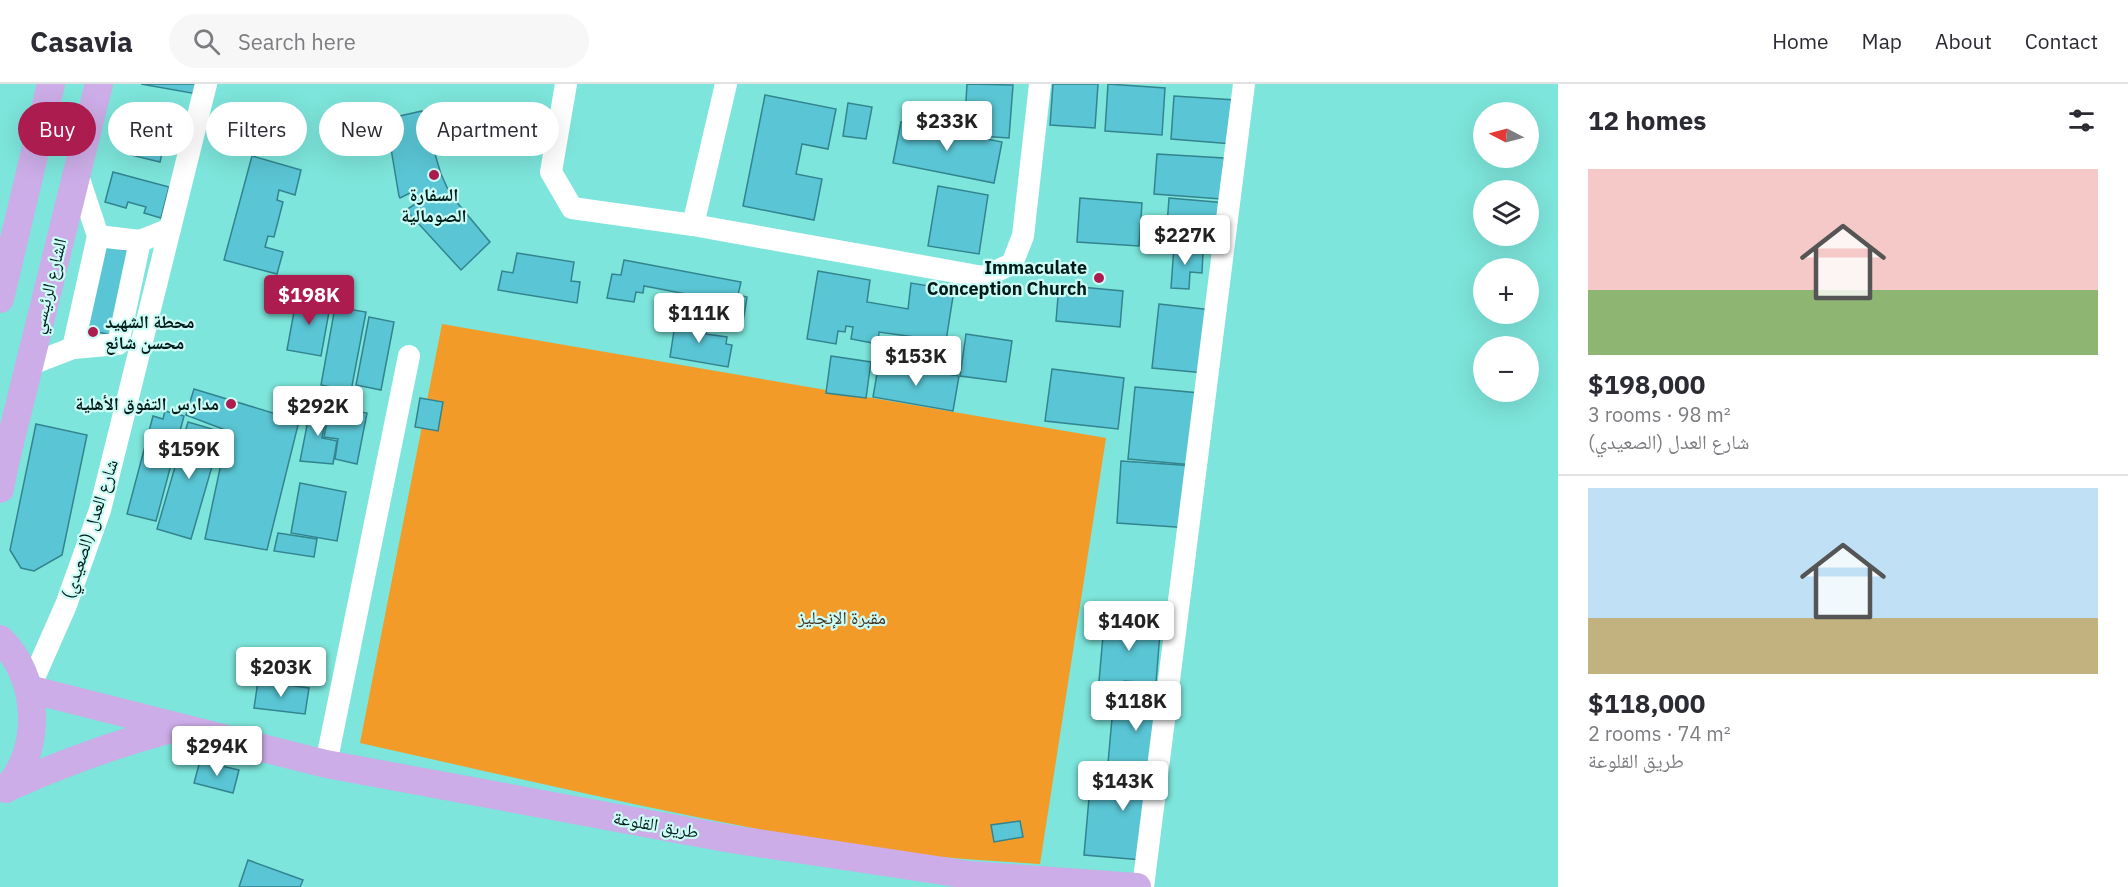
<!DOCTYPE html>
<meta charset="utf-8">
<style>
body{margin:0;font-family:"IBM Plex Sans","Noto Naskh Arabic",sans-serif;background:#f7f7f7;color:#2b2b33;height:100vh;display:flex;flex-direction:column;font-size:22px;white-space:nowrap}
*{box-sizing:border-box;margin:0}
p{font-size:20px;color:#7c7c81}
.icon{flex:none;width:33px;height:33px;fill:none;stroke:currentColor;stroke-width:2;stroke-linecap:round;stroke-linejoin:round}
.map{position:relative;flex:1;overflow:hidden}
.drawer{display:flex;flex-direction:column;background:#fff;width:570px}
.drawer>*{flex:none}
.hud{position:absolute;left:18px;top:18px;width:570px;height:54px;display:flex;gap:12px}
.needle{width:39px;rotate:276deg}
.buttons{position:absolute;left:1473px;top:18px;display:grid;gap:12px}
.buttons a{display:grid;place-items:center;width:66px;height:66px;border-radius:50%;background:#fff;box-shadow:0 6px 24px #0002;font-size:30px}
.price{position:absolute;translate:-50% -51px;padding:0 14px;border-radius:6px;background:#fff;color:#222;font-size:20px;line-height:39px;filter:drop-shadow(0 2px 3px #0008)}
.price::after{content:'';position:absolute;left:50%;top:36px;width:18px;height:14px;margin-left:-9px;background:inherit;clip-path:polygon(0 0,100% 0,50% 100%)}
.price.on{background:#ad1c4f;color:#fff}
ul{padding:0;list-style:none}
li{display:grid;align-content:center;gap:12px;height:318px;padding:0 30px}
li+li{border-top:2px solid #e1e1e2}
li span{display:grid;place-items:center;height:186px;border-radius:0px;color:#555}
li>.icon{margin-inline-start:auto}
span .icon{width:108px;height:108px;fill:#fffc;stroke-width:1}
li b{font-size:26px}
h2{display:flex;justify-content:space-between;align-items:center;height:72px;padding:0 30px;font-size:26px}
.tag{padding:0 21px;border-radius:27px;background:#fff;box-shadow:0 6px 24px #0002;font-size:21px;line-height:54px}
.tag.on{background:#ad1c4f;color:#fff}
header{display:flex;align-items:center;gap:36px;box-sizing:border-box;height:84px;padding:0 30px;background:#fff;border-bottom:2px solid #e1e1e2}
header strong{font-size:28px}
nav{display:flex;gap:33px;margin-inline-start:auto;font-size:21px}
.search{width:420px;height:54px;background:#f7f7f7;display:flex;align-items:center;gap:15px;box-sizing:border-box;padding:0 21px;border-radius:33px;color:#7c7c81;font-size:22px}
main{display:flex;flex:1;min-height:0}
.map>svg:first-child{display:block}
.green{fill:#f29b29}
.building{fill:#5ac5d4;stroke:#33848f;stroke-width:1.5}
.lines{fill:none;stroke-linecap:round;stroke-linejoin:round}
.minor{stroke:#fff;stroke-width:22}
.major{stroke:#ccade7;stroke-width:28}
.poi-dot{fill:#ad1c4f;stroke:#ccfcf6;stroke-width:2}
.labels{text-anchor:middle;stroke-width:4.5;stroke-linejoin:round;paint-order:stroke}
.poi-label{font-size:18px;font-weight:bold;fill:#001c1a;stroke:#ccfcf6;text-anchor:end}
.street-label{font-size:18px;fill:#001c1a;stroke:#ccfcf6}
.park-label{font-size:18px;fill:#453321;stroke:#ccfcf6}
</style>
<header>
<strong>Casavia</strong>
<div class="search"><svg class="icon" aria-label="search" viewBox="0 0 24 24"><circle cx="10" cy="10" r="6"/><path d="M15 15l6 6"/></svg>Search here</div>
<nav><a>Home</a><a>Map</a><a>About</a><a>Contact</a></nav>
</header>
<main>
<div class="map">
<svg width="1558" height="803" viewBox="0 0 1558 803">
<rect width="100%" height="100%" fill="#7de5db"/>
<path class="green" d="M442,240L1106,354L1040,780C980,776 919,773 859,763C692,736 526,696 360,659Z"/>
<g class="building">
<path d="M141,0H199L197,10Z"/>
<path d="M967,0L1013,1L1009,54L964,51Z"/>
<path d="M1053,0H1098L1095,44L1050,41Z"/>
<path d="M1108,0L1165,4L1162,51L1105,47Z"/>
<path d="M765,11L836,25L828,65L802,60L796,90L822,95L814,136L743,122Z"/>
<path d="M1174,12L1236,16L1233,60L1171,55Z"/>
<path d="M144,19L172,26L160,78L131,71Z"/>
<path d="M848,19L872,23L866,55L843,52Z"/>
<path d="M422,27L441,90L450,110L490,158L461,186L406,126L417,119L412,108L400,114L399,112L386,35Z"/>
<path d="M901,38L1002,58L994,99L893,79Z"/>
<path d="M1157,70L1224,74L1221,115L1154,110Z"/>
<path d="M252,72L301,86L295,111L279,106L277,116L283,118L274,153L268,152L265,163L283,168L277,190L224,176Z"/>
<path d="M113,88L169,103L161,134L144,129L146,123L128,118L126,124L105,118Z"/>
<path d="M938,102L988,111L979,170L928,162Z"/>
<path d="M1080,114L1142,119L1139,162L1077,158Z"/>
<path d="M1169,114L1227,119L1224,159L1166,155Z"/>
<path d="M103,161L129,167L111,251L85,245Z"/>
<path d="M1174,162L1191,163L1190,168H1203L1202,189L1190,188L1189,205L1171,204Z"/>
<path d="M517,169L574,178L571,197L580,198L577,219L498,206L502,187L513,189Z"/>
<path d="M624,176L741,198L738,211L747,213L743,238L727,236L728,225L712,222L713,215L644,202L643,209L636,208L634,218L607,214L612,190L621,191Z"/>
<path d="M818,187L870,196L867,218L908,225L911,199L954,206L943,276L916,272L918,261H913L914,253L879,248L878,260L851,255L853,243L846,242L845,248L838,247L836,260L807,255Z"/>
<path d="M1059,201L1123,207L1120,243L1056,237Z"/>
<path d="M297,211L331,217L321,272L287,266Z"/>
<path d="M1159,220L1221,227L1215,290L1152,284Z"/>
<path d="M335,223L366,228L351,307L321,301Z"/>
<path d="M369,233L394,238L381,306L356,301Z"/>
<path d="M676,234L708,239L706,250L727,253L726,260L732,261L728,283L670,273Z"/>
<path d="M966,250L1012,257L1006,298L960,292Z"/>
<path d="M831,272L871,278L866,314L826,309Z"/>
<path d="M879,278L959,292L953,327L873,313Z"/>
<path d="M1052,285L1124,294L1118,345L1045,337Z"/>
<path d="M1135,303L1200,309L1193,381L1128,375Z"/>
<path d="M194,305L299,337L267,466L205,455L228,347L186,331Z"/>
<path d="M420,314L443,318L438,347L415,343Z"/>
<path d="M312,316L329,319L322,354L337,357L333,380L300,377Z"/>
<path d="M330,322L367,329L357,380L335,375L338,355L324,353Z"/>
<path d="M165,327L184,332L156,437L127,430L153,332L163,335Z"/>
<path d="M188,338L222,348L191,455L157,445Z"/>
<path d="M36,340L87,351L62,471L34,487L21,484L10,466Z"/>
<path d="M1121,377L1195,382L1190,444L1117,439Z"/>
<path d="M300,399L346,408L337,457L291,449Z"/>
<path d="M278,449L317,455L314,473L274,467Z"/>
<path d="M1105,530L1161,535L1156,599L1124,597L1123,610L1098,608Z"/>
<path d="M258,597L309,604L305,630L254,624Z"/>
<path d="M1114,612L1164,616L1158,684L1108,679Z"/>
<path d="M200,677L239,686L233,709L194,699Z"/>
<path d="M1092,680L1162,686L1154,777L1084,771Z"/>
<path d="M1020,737L1023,753L994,758L991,741Z"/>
<path d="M248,776L303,796L300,803H239Z"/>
</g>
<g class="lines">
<g class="minor">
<path d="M566,0L551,88L572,124L693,141L983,193L1012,180L1023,152L1040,0"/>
<path d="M693,141L726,0"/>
<path d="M98,152L140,157"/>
<path d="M73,264L98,152L77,89"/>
<path d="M29,281L73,264L118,260L140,157L170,145"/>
<path d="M29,605L66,521L100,426L206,0"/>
<path d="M326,680L409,272"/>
<path d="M1143,803L1244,0"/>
</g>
<g class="major">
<path d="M0,215L51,0"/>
<path d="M0,405L5,379L99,0"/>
<path d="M0,555C39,592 44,665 6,705"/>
<path d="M29,605L326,680L731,755L970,791L1137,803"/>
<path d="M9,703C65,678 117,659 176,644"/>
</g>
</g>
<g class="poi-dot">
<circle cx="434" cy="91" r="6"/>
<circle cx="1099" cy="194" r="6"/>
<circle cx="93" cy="248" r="6"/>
<circle cx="231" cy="320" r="6"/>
</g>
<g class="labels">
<g class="poi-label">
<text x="434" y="117" text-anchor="middle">السفارة<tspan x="434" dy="21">الصومالية</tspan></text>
<text x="1087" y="190">Immaculate<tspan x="1087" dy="21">Conception Church</tspan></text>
<text x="105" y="244" text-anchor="start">محطة الشهيد<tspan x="105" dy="21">محسن شائع</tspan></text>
<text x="219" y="326">مدارس التفوق الأهلية</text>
</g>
<g class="street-label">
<text transform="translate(49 202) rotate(-76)" y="6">الشارع الرئيسي</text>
<text transform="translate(90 445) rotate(-72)" y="6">شارع العدل (الصعيدي)</text>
<text transform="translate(656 741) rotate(10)" y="6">طريق القلوعة</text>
</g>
<g class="park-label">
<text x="842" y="540">مقبرة الإنجليز</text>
</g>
</g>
</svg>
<div class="buttons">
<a><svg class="needle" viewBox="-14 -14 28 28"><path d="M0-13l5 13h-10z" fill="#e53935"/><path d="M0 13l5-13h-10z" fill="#7c7c81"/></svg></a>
<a><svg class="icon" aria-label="layers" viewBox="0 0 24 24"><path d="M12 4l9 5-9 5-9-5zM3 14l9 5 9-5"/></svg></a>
<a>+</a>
<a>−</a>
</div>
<b class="price" style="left:947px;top:68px">$233K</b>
<b class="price" style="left:1185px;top:182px">$227K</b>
<b class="price on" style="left:309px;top:242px">$198K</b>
<b class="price" style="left:699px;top:260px">$111K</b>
<b class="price" style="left:916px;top:303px">$153K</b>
<b class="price" style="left:318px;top:353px">$292K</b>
<b class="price" style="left:189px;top:396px">$159K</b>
<b class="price" style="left:1129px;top:568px">$140K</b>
<b class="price" style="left:281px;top:614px">$203K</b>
<b class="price" style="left:1136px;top:648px">$118K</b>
<b class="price" style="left:217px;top:693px">$294K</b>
<b class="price" style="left:1123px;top:728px">$143K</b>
<div class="hud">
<a class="tag on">Buy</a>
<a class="tag">Rent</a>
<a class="tag">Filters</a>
<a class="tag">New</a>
<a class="tag">Apartment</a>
</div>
</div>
<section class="drawer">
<h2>12 homes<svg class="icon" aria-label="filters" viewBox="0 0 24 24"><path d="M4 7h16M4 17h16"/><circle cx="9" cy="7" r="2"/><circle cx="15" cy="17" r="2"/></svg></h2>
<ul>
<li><span style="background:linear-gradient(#f6c9c9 65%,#8fb573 0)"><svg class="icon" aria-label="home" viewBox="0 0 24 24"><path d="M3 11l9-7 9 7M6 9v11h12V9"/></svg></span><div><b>$198,000</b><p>3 rooms · 98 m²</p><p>شارع العدل (الصعيدي)</p></div></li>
<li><span style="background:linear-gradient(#bfe0f5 70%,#c2b280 0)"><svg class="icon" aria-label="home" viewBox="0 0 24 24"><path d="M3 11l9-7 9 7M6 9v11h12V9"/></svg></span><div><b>$118,000</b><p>2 rooms · 74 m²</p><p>طريق القلوعة</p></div></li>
</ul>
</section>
</main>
